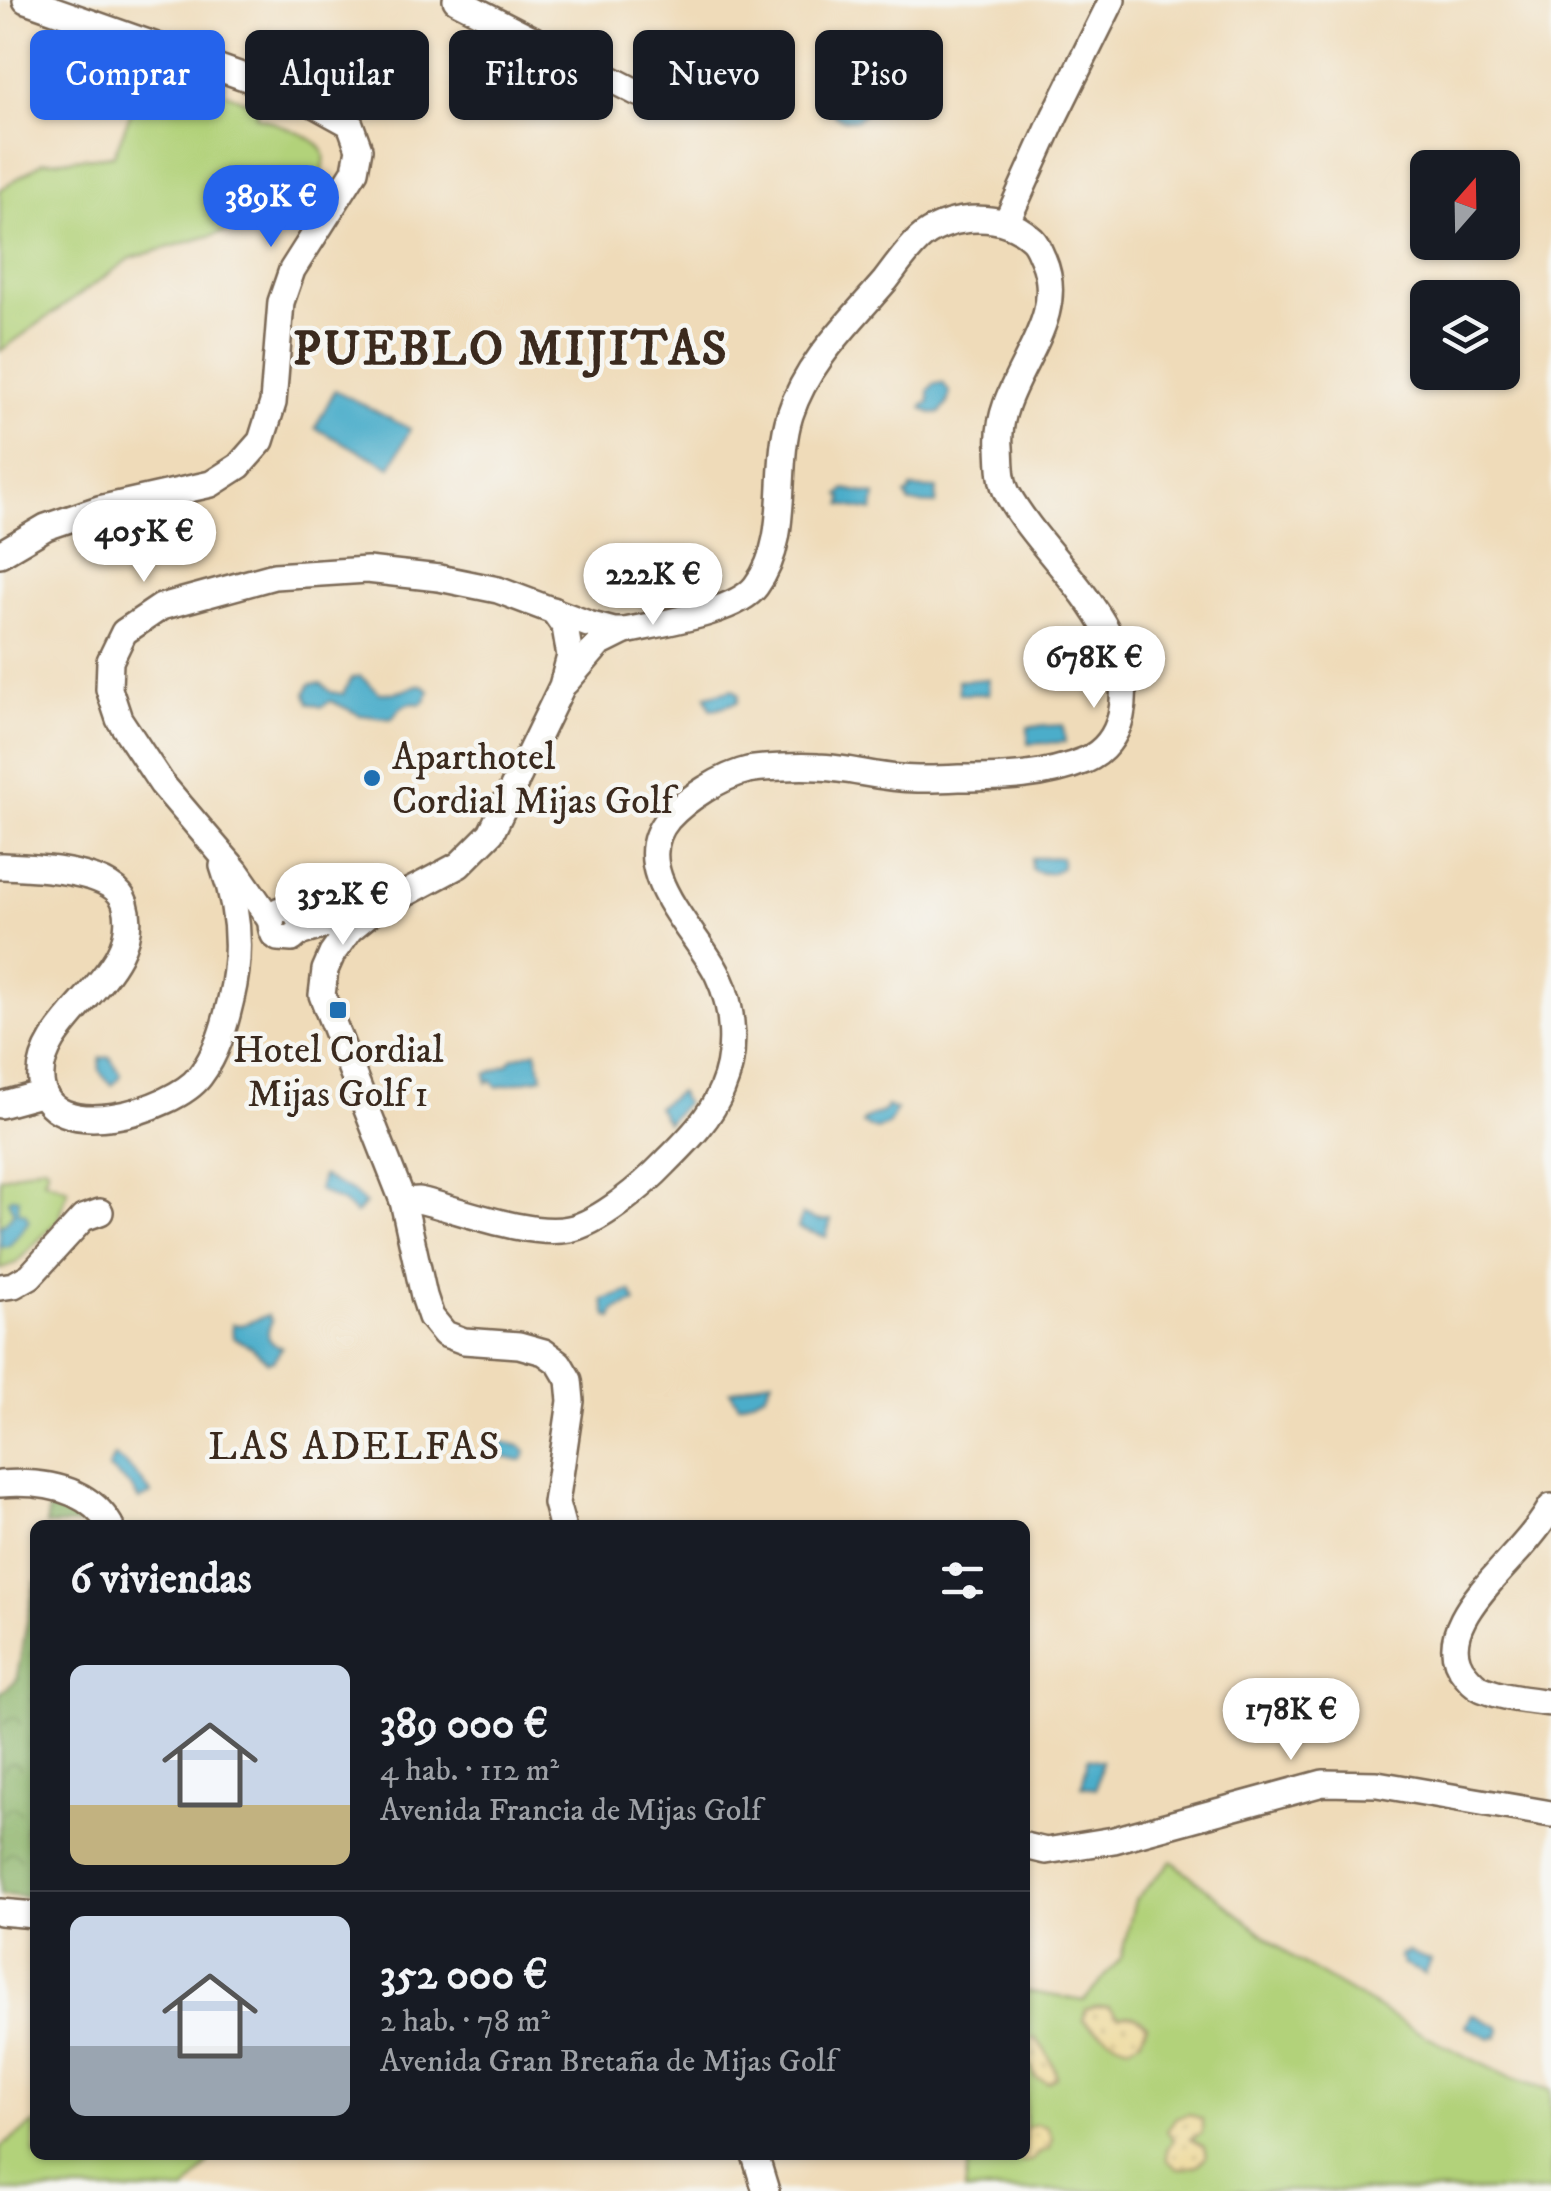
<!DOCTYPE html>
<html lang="es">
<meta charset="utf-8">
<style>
body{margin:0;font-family:"IM FELL DW Pica",serif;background:#242831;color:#f1f3f6;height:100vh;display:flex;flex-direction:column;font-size:38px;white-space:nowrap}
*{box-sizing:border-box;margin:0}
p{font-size:32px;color:#9ea1a6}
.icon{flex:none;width:55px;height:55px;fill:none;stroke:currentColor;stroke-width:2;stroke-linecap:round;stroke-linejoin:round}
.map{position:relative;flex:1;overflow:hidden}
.panel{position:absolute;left:30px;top:1520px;width:1000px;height:640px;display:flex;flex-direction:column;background:#171b24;border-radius:15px;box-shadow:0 2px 8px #0004}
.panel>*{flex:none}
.top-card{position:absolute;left:30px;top:30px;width:1000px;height:90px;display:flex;gap:20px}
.needle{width:65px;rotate:20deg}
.fabs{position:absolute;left:1410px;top:150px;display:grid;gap:20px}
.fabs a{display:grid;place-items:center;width:110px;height:110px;border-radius:15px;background:#171b24;box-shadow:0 2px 8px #0004;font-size:50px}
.price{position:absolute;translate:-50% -85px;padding:0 22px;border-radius:35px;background:#fff;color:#222;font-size:32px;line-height:65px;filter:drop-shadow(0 2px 5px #0008)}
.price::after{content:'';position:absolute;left:50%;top:60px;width:30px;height:22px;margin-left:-15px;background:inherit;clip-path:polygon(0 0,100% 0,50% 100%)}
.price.current{background:#2563eb;color:#fff}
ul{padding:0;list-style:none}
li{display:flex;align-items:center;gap:30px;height:250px;padding:0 40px}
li+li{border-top:2px solid #363941}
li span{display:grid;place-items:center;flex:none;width:280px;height:200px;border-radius:15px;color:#555}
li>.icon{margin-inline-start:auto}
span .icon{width:120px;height:120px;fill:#fffc;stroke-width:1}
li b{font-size:42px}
h2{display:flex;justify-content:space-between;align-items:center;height:120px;padding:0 40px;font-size:42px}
.chip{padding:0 35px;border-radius:15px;background:#171b24;box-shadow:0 2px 8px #0004;font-size:35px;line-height:90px}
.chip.current{background:#2563eb;color:#fff}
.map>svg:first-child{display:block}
.green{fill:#b2d27a;stroke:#767e4c;stroke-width:2.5}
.forest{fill:url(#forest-crowns);stroke:#646f44;stroke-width:2.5}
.sand{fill:url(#sand-dots);stroke:#94825e;stroke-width:2.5}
.water{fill:#4badca;stroke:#436c74;stroke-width:2.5}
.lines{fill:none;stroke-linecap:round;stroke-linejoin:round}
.minor-casing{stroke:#7a6854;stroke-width:30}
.minor{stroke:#fff;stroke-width:25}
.poi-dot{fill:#1f6fb2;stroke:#f6f6f2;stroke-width:4}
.labels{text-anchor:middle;stroke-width:9;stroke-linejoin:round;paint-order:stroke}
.poi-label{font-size:38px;fill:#3b2a1e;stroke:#f6f6f2;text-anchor:start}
.neighbourhood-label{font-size:40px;letter-spacing:2.5px;fill:#3b2a1e;stroke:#f6f6f2}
.district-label{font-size:48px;font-weight:bold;letter-spacing:2.5px;fill:#3b2a1e;stroke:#f6f6f2}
</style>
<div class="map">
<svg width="1551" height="2191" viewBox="0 0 1551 2191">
<defs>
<pattern id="forest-crowns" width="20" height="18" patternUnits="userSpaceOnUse" patternTransform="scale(2.5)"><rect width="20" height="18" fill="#8db46a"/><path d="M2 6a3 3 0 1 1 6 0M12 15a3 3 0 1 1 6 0" fill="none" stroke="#749357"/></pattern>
<pattern id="sand-dots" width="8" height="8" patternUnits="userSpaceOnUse" patternTransform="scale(2.5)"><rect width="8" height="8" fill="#eeda9e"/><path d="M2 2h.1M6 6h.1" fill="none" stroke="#cdbb88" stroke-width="1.8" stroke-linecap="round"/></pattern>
</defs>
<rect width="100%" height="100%" fill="#f6f6f2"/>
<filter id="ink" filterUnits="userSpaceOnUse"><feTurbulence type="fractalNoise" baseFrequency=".01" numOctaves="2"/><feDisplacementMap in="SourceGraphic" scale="20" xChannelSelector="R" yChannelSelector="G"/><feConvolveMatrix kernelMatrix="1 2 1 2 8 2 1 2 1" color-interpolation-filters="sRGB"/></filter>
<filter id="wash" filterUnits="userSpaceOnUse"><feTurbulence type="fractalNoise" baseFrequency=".0048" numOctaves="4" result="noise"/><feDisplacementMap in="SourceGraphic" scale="40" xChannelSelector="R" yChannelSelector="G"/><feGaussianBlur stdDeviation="2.25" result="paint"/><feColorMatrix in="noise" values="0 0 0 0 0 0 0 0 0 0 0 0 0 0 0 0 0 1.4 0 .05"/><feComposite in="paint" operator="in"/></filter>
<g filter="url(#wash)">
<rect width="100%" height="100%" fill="#efdbb9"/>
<g class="green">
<path d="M153,57L225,83L224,92L259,107L256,116C273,123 320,136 324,154C327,170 314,193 310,208L131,258L0,351V190L43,162L114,155Z"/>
<path d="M44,1165L48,1168L44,1180L68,1189L59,1219L16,1263L0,1269V1178Z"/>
<path d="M1172,1861L1294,1959L1427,2037L1511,2078L1551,2090V2191H965L969,2155H1025V1991L1084,2001L1121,1958L1135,1900Z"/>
<path d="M35,2123V2155H215L186,2191H0V2148Z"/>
</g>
<g class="forest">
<path d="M51,1497L84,1512L91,1525H46Z"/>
<path d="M35,1581V1789L25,1832L35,1867V1897L0,1895V1693L16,1681Z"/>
</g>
<g class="sand">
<path d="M1095,2007H1109L1119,2017C1132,2013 1137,2016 1147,2025L1140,2040L1129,2046C1117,2043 1092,2029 1083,2020L1086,2010Z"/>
<path d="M1035,2038C1043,2045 1055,2067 1057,2077L1048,2083L1035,2077L1032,2068L1025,2060V2040Z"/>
<path d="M1189,2114L1202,2119V2133L1191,2139L1204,2147L1206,2157L1197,2166L1178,2169L1167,2160V2149L1173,2140L1167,2130L1176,2117Z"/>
<path d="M1035,2124L1047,2127L1052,2138L1049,2149L1040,2152C1034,2161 1030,2162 1020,2161L1017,2155H1025L1026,2128Z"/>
</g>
<g class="water">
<path d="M864,56L872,57L871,61L878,69L861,98L866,112L857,120C816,121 831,94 843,70L849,71L847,78L850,79L859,64L854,62L859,57Z"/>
<path d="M943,383L950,393L947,404L940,413L933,414L922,408L924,404H929V390L934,384Z"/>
<path d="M335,390L410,429L391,467L315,428Z"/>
<path d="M911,488L937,489L936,504L910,503L905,495L910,492Z"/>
<path d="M845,489L875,495L873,511L842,505L843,498L840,495Z"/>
<path d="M360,676L380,693C387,693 395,693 402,691C415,687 419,679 429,691L426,700L422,704C406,701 401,706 392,719L360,715L331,701L321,707L309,703L306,693L310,684L321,683L331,692L343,694L351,678Z"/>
<path d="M988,679L989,694H959L958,681Z"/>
<path d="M733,689L739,694L738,702L711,710L706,696Z"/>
<path d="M1063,725L1065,742L1028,744V727Z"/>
<path d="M1061,857V868C1051,875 1043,874 1032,870L1031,858Z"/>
<path d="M536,1051L543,1077L497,1087L491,1080L487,1083L486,1074L507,1065L513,1058Z"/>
<path d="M110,1057L121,1075L118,1080L112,1085C103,1077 96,1071 101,1058Z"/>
<path d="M678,1092L685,1103L667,1123L657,1107Z"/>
<path d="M887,1106L896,1110L889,1124L877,1130L862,1124L865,1119L884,1111Z"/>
<path d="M322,1176L353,1192L365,1203L356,1214L343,1203L318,1190Z"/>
<path d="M13,1197L19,1198L18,1212L25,1213L29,1221L9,1246L0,1247V1225L5,1223L14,1212L8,1200Z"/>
<path d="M802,1215L820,1221L831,1220L826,1237L798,1228Z"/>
<path d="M631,1291L636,1302L615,1310L612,1318L607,1316L603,1300Z"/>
<path d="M268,1315L272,1321C264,1334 268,1344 282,1347L274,1360L268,1362L252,1347L233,1338L232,1324L242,1325Z"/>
<path d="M772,1379L766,1393L739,1405L730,1391Z"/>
<path d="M490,1440L521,1446L526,1451L524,1458L519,1461L502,1457L497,1451L490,1452Z"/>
<path d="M114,1456C130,1466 141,1478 151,1494L139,1500L131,1487L108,1468Z"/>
<path d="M1088,1758L1102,1761L1096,1789L1082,1786Z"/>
<path d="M1407,1951L1431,1961L1425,1974L1402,1964L1403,1960L1399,1958L1401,1953L1405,1955Z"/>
<path d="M1472,2014L1499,2027L1500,2031L1497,2038L1494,2036L1492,2039L1466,2026Z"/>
</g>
</g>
<g filter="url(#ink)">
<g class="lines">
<g class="minor-casing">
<g id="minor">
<path d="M456,0L638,93"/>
<path d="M1007,221L1055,115L1112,0"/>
<path d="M0,554L46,527L99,509L211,484L239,466L261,441L273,403L281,302L292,270L355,171L359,149L350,124L301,97L26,0"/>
<path d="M553,610L565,627L570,656L562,686L491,833L459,865L371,912L350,929L332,954L325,970L322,995L403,1201L424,1296L431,1317L445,1334L464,1341L519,1345L544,1352L559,1363L569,1380L571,1401L556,1503L562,1525"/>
<path d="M0,866C30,867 114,869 125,903C147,974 35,1018 41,1081C47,1148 175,1110 200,1076C217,1054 225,1025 231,999C242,953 239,910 223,866"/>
<path d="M271,921L236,871L162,784L119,719L109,689L110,661L124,632L161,607L274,576L367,570L439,578L498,590L588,624L614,631H625L599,644L566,682"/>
<path d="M274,935C263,913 286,899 301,919L299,933"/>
<path d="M278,938L292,939L299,933L366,913"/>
<path d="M0,1105L44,1093"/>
<path d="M403,1201L419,1200C460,1210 529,1237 569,1229C599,1223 644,1185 665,1163C687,1141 710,1119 722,1089C737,1055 734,1008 718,975C697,931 625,869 668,819C686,799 722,776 748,770C764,767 801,766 818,767C846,768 873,776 900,778C920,780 940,779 959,778C1004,778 1044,777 1086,760C1104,752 1116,736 1121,716C1140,626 1046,564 1007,493C1000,479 1001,463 1000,447C994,381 1072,326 1043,259C1039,251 1038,245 1032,239C1004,212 954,214 923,236C909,247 896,267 885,281C850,322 807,362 790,415C773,469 792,538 756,586C736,613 660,623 625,631"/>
<path d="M0,1287L14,1285L30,1276L83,1218L100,1212"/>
<path d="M0,1484C41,1481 87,1487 110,1525"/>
<path d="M1551,1507C1541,1525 1527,1541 1513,1556C1489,1584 1432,1636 1465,1674C1470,1680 1475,1686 1482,1689C1504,1698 1528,1700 1551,1703"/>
<path d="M1025,1846L1046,1851L1114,1840L1323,1783L1377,1784L1551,1814"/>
<path d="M0,1912L35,1915"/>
<path d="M755,2155L766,2191"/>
</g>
</g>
<use href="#minor" class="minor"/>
</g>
</g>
<g class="poi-dot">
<circle cx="372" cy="778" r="10"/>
<rect x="328" y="1000" width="20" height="20" rx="5"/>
</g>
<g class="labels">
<g class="poi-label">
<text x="392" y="769">Aparthotel<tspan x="392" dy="44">Cordial Mijas Golf</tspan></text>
<text x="338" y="1062" text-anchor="middle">Hotel Cordial<tspan x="338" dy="44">Mijas Golf 1</tspan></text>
</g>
<g class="neighbourhood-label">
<text x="355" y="1459">LAS ADELFAS</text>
</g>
<g class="district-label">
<text x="511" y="364">PUEBLO MIJITAS</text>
</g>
</g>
</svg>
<div class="fabs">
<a><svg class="needle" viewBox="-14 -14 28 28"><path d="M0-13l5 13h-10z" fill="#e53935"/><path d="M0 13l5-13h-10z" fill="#9ea1a6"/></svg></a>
<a><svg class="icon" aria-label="layers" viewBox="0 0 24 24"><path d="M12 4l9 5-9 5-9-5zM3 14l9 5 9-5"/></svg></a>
</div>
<b class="price current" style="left:271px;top:250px">389K €</b>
<b class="price" style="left:144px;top:585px">405K €</b>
<b class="price" style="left:653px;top:628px">222K €</b>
<b class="price" style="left:1094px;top:711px">678K €</b>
<b class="price" style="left:343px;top:948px">352K €</b>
<b class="price" style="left:1291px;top:1763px">178K €</b>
<div class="top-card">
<a class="chip current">Comprar</a>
<a class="chip">Alquilar</a>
<a class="chip">Filtros</a>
<a class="chip">Nuevo</a>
<a class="chip">Piso</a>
</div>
<section class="panel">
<h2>6 viviendas<svg class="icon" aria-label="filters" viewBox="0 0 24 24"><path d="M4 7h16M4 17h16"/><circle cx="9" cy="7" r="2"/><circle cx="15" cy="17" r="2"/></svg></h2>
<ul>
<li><span style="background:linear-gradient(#c9d6e8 70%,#c2b280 0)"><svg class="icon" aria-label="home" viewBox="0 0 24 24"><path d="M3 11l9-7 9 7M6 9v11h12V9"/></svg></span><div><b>389 000 €</b><p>4 hab. · 112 m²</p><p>Avenida Francia de Mijas Golf</p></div></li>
<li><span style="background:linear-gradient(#c9d6e8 65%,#9aa5b1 0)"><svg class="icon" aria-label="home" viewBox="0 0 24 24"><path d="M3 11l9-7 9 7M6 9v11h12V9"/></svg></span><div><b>352 000 €</b><p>2 hab. · 78 m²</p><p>Avenida Gran Bretaña de Mijas Golf</p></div></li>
</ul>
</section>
</div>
